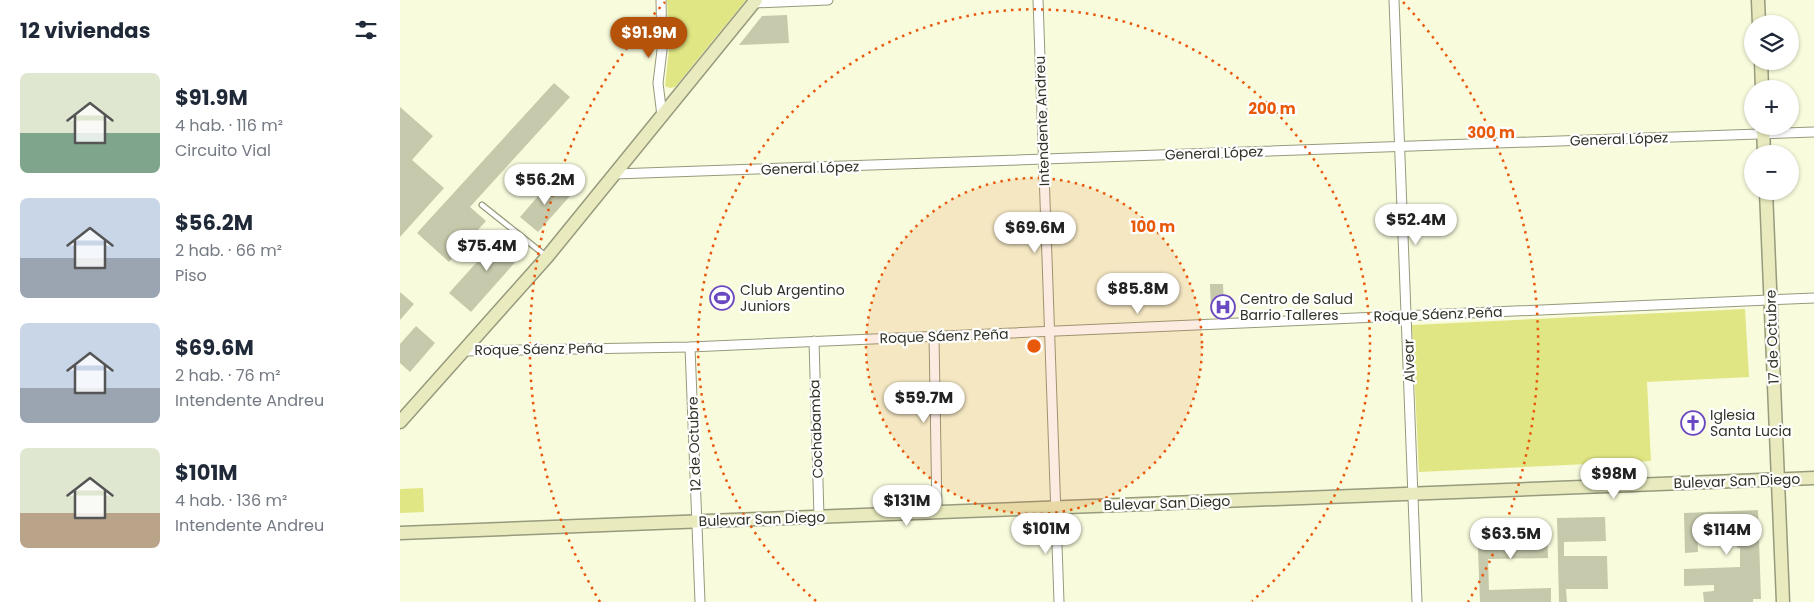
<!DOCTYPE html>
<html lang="es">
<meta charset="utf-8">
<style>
body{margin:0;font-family:Poppins,sans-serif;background:#f6f6f7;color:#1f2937;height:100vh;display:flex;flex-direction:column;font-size:19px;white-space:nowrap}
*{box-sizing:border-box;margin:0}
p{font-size:16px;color:#747a83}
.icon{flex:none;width:28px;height:28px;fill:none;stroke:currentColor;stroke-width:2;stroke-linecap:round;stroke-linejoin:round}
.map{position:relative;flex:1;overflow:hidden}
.drawer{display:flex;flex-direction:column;background:#fff;width:400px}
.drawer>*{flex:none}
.buttons{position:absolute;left:1344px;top:15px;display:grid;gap:10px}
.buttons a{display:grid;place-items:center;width:55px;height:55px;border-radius:50%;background:#fff;box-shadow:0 1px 4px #0004;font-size:25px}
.price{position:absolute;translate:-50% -42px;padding:0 11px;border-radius:18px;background:#fff;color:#222;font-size:16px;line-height:32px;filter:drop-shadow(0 1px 2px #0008)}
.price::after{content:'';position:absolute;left:50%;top:30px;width:15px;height:11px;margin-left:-8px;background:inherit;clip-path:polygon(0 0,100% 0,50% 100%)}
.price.current{background:#b45309;color:#fff}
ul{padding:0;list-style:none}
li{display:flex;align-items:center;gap:15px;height:125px;padding:0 20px}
li span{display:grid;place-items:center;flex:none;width:140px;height:100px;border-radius:8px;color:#555}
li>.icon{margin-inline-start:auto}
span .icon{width:60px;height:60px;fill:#fffc;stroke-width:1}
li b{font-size:21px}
h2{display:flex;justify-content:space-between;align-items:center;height:60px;padding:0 20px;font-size:21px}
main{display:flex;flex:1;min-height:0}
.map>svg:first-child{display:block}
.green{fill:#e1e684}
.building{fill:#c6c9ab}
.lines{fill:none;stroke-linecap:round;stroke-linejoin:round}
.lane-casing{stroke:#979a7d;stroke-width:7}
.street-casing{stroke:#979a7d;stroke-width:11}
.secondary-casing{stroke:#979a7d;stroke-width:15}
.lane{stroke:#fff;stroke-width:4.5}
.street{stroke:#fff;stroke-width:9}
.secondary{stroke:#e9ebbe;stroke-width:12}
.ring{fill:none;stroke:#e8590c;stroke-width:2.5;stroke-dasharray:2.5 5}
.labels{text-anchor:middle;stroke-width:4.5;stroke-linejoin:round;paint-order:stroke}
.street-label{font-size:14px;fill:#313226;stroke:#fff}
.poi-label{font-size:14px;fill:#313226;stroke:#fff;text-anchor:start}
.centre{fill:#e8590c;stroke:#fff;stroke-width:2.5}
.ring-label{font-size:15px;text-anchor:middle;font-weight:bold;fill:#e8590c;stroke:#fff;stroke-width:4.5;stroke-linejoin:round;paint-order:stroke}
</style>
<main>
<section class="drawer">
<h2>12 viviendas<svg class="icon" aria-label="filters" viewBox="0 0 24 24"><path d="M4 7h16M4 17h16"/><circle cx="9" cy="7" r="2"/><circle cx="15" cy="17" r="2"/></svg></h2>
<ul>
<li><span style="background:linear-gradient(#dfe7d0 60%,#7fa58c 0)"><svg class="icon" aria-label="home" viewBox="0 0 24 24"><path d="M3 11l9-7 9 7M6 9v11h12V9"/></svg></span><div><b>$91.9M</b><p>4 hab. · 116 m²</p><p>Circuito Vial</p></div></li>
<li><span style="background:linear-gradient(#c9d6e8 60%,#9aa5b1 0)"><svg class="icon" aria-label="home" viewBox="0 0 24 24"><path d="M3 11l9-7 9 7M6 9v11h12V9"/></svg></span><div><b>$56.2M</b><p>2 hab. · 66 m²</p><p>Piso</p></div></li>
<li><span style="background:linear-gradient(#c9d6e8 65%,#9aa5b1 0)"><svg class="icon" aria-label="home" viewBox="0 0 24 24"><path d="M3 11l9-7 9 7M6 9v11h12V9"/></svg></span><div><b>$69.6M</b><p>2 hab. · 76 m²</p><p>Intendente Andreu</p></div></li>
<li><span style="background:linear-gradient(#dfe7d0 65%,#b9a48a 0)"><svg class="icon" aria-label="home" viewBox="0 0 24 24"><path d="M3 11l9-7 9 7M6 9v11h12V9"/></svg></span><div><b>$101M</b><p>4 hab. · 136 m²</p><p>Intendente Andreu</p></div></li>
</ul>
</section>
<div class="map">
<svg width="1414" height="602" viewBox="0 0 1414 602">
<rect width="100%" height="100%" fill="#f8fbdc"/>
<g class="green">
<path d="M267,0H346L275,87L270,88L265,86L269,50Z"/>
<path d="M1345,309L1349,377L1247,382L1251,461L1019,472L1012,325Z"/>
<path d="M23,488L24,512L0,513V489Z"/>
</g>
<g class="building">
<path d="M387,15L389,43L339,45L362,16Z"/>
<path d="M154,83L170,97L70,207L86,221L49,262L17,233Z"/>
<path d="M0,107L33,136L12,160L44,188L0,237Z"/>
<path d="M152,180L170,196L138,232L120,217Z"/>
<path d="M104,232L125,251L71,312L49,293Z"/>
<path d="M810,284H823L824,304H835L836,311L811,312Z"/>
<path d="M0,292L14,304L0,320Z"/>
<path d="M16,326L35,343L10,372L0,363V344Z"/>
<path d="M1358,510L1361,599H1353V602H1304L1303,592L1314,591V585L1284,586V569L1340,567V548H1337L1336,529L1297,530L1298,552L1285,553L1284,513Z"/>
<path d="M1205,517L1206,541L1164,542V556H1207L1208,589H1166L1167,602H1159L1157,518Z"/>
<path d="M1088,522V529L1147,527L1148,558L1088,559L1089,590L1151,588V602H1080L1077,523Z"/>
</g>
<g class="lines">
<g class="lane-casing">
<path id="lane" d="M82,205L146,256"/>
</g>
<g class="street-casing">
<g id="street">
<path d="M261,0L262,50L258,83L262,116"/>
<path d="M638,0L659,602"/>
<path d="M994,0L1017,602"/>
<path d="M353,3L428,0"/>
<path d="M215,174L1414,132"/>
<path d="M534,336L537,512"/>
<path d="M414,341L419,517"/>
<path d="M290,347L300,602"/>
<path d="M63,351L290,347L1414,298"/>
</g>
</g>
<g class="secondary-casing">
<g id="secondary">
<path d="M1358,0L1359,24"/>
<path d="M1361,61L1362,89"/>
<path d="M1363,126L1364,154"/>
<path d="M1366,191L1383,602"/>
<path d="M0,422L147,257L356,0"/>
<path d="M0,533L1414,478"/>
</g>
</g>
<use href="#lane" class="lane"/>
<use href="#street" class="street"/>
<use href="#secondary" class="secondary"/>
</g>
<circle cx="634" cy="346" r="168" fill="#e8590c" fill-opacity=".12"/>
<g class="ring">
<circle cx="634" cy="346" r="168"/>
<path d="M416 601A336 336 0 1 1 852 601"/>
<path d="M200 602A504 504 0 0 1 265 2M1003 2A504 504 0 0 1 1068 602"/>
</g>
<defs>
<g id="stadium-ring" transform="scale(1.25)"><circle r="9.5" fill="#fff" stroke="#6948c1" stroke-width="1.5"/><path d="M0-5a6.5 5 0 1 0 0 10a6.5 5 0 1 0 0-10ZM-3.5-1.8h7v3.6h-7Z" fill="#6948c1"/></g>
<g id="hospital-ring" transform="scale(1.25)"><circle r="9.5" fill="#fff" stroke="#6948c1" stroke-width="1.5"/><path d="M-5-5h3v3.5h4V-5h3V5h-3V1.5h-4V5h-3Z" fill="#6948c1"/></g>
<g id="church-ring" transform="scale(1.25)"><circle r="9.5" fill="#fff" stroke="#6948c1" stroke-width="1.5"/><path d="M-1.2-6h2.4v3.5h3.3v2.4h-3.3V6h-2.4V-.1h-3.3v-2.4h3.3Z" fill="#6948c1"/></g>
</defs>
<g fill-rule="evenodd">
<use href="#stadium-ring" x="322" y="298"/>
<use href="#hospital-ring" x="823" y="307"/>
<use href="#church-ring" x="1293" y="423"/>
</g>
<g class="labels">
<g class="street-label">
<text transform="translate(642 121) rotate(-92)" y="5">Intendente Andreu</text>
<text transform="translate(1219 139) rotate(-2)" y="5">General López</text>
<text transform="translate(814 153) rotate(-2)" y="5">General López</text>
<text transform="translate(410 168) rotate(-2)" y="5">General López</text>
<text transform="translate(1038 314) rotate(-2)" y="5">Roque Sáenz Peña</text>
<text transform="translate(544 336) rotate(-2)" y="5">Roque Sáenz Peña</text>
<text transform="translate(1372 337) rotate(-92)" y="5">17 de Octubre</text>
<text transform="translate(139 349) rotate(-1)" y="5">Roque Sáenz Peña</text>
<text transform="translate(1009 361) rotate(-92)" y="5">Alvear</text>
<text transform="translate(416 429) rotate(-92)" y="5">Cochabamba</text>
<text transform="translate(294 444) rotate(-92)" y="5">12 de Octubre</text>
<text transform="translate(1337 481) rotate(-2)" y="5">Bulevar San Diego</text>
<text transform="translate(767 503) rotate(-2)" y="5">Bulevar San Diego</text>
<text transform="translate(362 519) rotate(-2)" y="5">Bulevar San Diego</text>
</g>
<g class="poi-label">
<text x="340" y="295">Club Argentino<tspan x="340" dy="16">Juniors</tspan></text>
<text x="840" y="304">Centro de Salud<tspan x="840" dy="16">Barrio Talleres</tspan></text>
<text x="1310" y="420">Iglesia<tspan x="1310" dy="16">Santa Lucia</tspan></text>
</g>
</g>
<circle cx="634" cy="346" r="8" class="centre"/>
<g class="ring-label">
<text x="872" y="114">200 m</text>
<text x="1091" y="138">300 m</text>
<text x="753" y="232">100 m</text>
</g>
</svg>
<div class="buttons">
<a><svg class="icon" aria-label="layers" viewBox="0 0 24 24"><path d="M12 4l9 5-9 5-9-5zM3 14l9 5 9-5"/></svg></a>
<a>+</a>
<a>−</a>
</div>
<b class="price current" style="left:249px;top:59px">$91.9M</b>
<b class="price" style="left:145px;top:206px">$56.2M</b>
<b class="price" style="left:1016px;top:246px">$52.4M</b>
<b class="price" style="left:635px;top:254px">$69.6M</b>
<b class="price" style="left:87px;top:272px">$75.4M</b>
<b class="price" style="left:738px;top:315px">$85.8M</b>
<b class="price" style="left:524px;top:424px">$59.7M</b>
<b class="price" style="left:1214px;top:500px">$98M</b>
<b class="price" style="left:507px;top:527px">$131M</b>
<b class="price" style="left:646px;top:555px">$101M</b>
<b class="price" style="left:1327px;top:556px">$114M</b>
<b class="price" style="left:1111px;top:560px">$63.5M</b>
</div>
</main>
